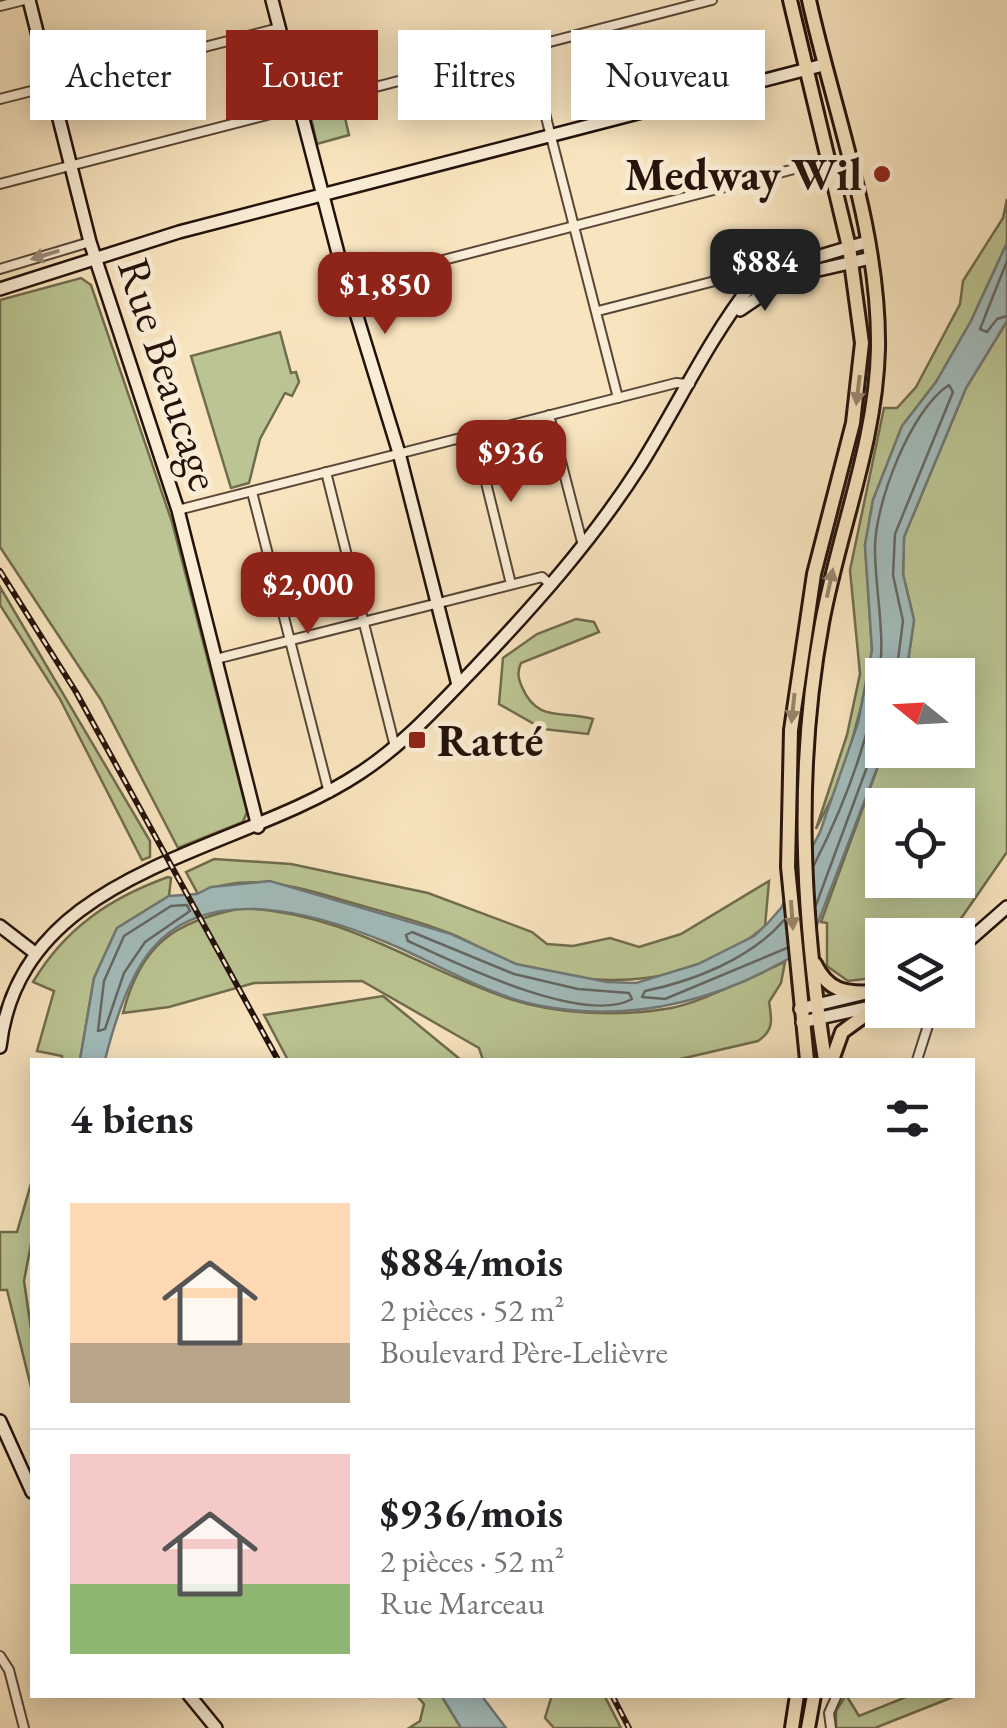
<!DOCTYPE html>
<html lang="fr">
<meta charset="utf-8">
<style>
body{margin:0;font-family:"EB Garamond",serif;background:#f6f6f6;color:#202124;height:100vh;display:flex;flex-direction:column;font-size:38px;white-space:nowrap}
*{box-sizing:border-box;margin:0}
p{font-size:32px;color:#757577}
.icon{flex:none;width:55px;height:55px;fill:none;stroke:currentColor;stroke-width:2;stroke-linecap:round;stroke-linejoin:round}
.map{position:relative;flex:1;overflow:hidden}
.drawer{position:absolute;left:30px;top:1058px;width:945px;height:640px;display:flex;flex-direction:column;background:#fff;border-radius:0px;box-shadow:0 5px 25px #0003}
.drawer>*{flex:none}
.hud{position:absolute;left:30px;top:30px;width:948px;height:90px;display:flex;gap:20px}
.needle{width:65px;rotate:288deg}
.controls{position:absolute;left:865px;top:658px;display:grid;gap:20px}
.controls a{display:grid;place-items:center;width:110px;height:110px;border-radius:0px;background:#fff;box-shadow:0 5px 25px #0003;font-size:50px}
.price{position:absolute;translate:-50% -85px;padding:0 22px;border-radius:20px;background:#8f2418;color:#fff;font-size:32px;line-height:65px;filter:drop-shadow(0 2px 5px #0008)}
.price::after{content:'';position:absolute;left:50%;top:60px;width:30px;height:22px;margin-left:-15px;background:inherit;clip-path:polygon(0 0,100% 0,50% 100%)}
.price.current{background:#222;color:#fff}
ul{padding:0;list-style:none}
li{display:flex;align-items:center;gap:30px;height:250px;padding:0 40px}
li+li{border-top:2px solid #e0e0e0}
li span{display:grid;place-items:center;flex:none;width:280px;height:200px;border-radius:0px;color:#555}
li>.icon{margin-inline-start:auto}
span .icon{width:120px;height:120px;fill:#fffc;stroke-width:1}
li b{font-size:42px}
h2{display:flex;justify-content:space-between;align-items:center;height:120px;padding:0 40px;font-size:42px}
.pill{padding:0 35px;border-radius:0px;background:#fff;box-shadow:0 5px 25px #0003;font-size:35px;line-height:90px}
.pill.current{background:#8f2418;color:#fff}
.map>svg:first-child{display:block}
.green{fill:#bbc593;stroke:#706c4e;stroke-width:2.5;fill-rule:evenodd}
.water{fill:#a2bcbc;stroke:#707875;stroke-width:2.5}
.lines{fill:none;stroke-linecap:round;stroke-linejoin:round}
.shore{stroke:#636763;stroke-width:2.5}
.street-casing{stroke:#594637;stroke-width:12}
.secondary-casing{stroke:#24120a;stroke-width:16}
.primary-casing{stroke:#24120a;stroke-width:18}
.street{stroke:#faedd5;stroke-width:8}
.secondary{stroke:#faedd5;stroke-width:11}
.primary{stroke:#f8e4be;stroke-width:12}
.rail-casing{stroke:#24120a;stroke-width:6}
.rail{stroke:#faedd5;stroke-width:2.5;stroke-dasharray:8;stroke-linecap:butt}
.oneway{fill:#9a8a7a}
.oneway2{fill:#99866d}
.poi-dot{fill:#8f2418;stroke:#faedd5;stroke-width:4}
.labels{text-anchor:middle;stroke-width:10;stroke-linejoin:round;paint-order:stroke}
.poi-label{font-size:45px;font-weight:bold;fill:#24120a;stroke:#faedd5;text-anchor:end}
.street-label{font-size:45px;fill:#24120a;stroke:#faedd5}
</style>
<div class="map">
<svg width="1007" height="1728" viewBox="0 0 1007 1728">
<rect width="100%" height="100%" fill="#f8e4be"/>
<filter id="stains"><feTurbulence type="fractalNoise" baseFrequency=".002" numOctaves="4"/><feColorMatrix values="0 0 0 0 .2 0 0 0 0 .09 0 0 0 0 .02 0 0 0 .5 -.17"/></filter>
<radialGradient id="worn" r=".72"><stop offset=".6" stop-color="#630" stop-opacity="0"/><stop offset="1" stop-color="#630" stop-opacity=".3"/></radialGradient>
<g class="green">
<path d="M342,105L349,135L317,144L310,113Z"/>
<path d="M1007,199V243L971,321L936,382L902,426L873,500L865,545L872,650L869,677L842,778L816,829L847,735L860,674L850,570L884,408H897L916,387L960,304L963,281L1003,218Z"/>
<path d="M81,278L91,285L172,522L247,812L243,822L178,848L101,700L0,547V300Z"/>
<path d="M1007,321V852L953,930L946,935H882V977L848,981L827,966V923L821,922L884,750H958V675H906L914,620L903,574L904,537L966,388ZM882,805H958V880H882Z"/>
<path d="M280,332L291,373L296,372L299,382L292,396L285,393L260,439L249,483L231,488L191,356Z"/>
<path d="M0,587L150,841V857L142,860L60,699L0,605Z"/>
<path d="M576,619L594,622L599,632L521,663C517,672 518,678 522,687C537,723 563,710 593,719L588,734L543,729L499,704L503,658L537,634Z"/>
<path d="M214,859L291,864L428,893L532,932L547,944L573,946L610,938L639,947L681,934L769,881L765,926C697,986 602,991 519,965C494,958 473,942 449,933C412,918 371,909 332,897C289,884 240,873 198,894L186,872Z"/>
<path d="M168,877L171,878L169,896L117,928L94,978L80,1060H62V1056L37,1051L54,991L33,982C65,928 110,898 168,877Z"/>
<path d="M243,908C347,913 414,966 507,998C555,1014 616,1017 665,1009C701,1004 750,976 785,962L781,983L769,1002C772,1020 774,1030 758,1041L676,1060H483L479,1048L362,981L254,983L169,1007L123,1013C141,944 174,921 243,908Z"/>
<path d="M383,996L461,1060H288L264,1015Z"/>
<path d="M32,1180V1239L24,1281L32,1335V1391L7,1290H0V1232H17Z"/>
<path d="M416,1695H441L461,1728H409L420,1721L424,1704Z"/>
<path d="M552,1695H604L621,1728H554L545,1718Z"/>
<path d="M846,1695L859,1716L911,1695H958L875,1728H836V1711Z"/>
</g>
<g class="water">
<path d="M1007,243V321L966,388L904,537L903,574L914,620L906,675H882L884,750L809,946C730,998 636,1024 542,1006C487,996 439,964 388,943C319,914 209,881 152,949C128,977 114,1024 105,1060H80L94,978L117,928L169,896L197,894L211,887L270,881L451,934L516,964L607,982L636,983L698,964L754,936L767,924L781,908L820,832L858,723L872,650L865,545L873,500L902,426L936,382L971,321Z"/>
<path d="M441,1695H481L506,1728H461Z"/>
</g>
<g class="lines">
<g class="shore">
<path d="M1007,261L980,329L987,332L997,319L1007,316"/>
<path d="M814,865C844,806 868,743 879,677C886,634 875,591 875,548C875,503 911,409 949,385L953,392L895,534L893,575L903,621L896,675"/>
<path d="M816,905L874,748L882,740"/>
<path d="M171,906L187,905L190,911L145,942L124,973L105,1029L98,1031L104,981L124,936Z"/>
<path d="M784,920C752,958 694,981 645,991L642,997L665,999L787,948"/>
<path d="M412,932L514,974L578,989L629,993L632,999C585,1026 455,963 408,941L406,935Z"/>
</g>
<g class="street-casing">
<g id="street">
<path d="M0,6L24,0"/>
<path d="M528,47L618,398"/>
<path d="M0,99L279,28"/>
<path d="M0,184L712,0"/>
<path d="M0,269L90,242"/>
<path d="M347,285L829,160"/>
<path d="M598,311L746,273"/>
<path d="M549,415L583,546"/>
<path d="M474,434L511,584"/>
<path d="M326,472L395,747"/>
<path d="M252,492L329,793"/>
<path d="M178,510L676,383L690,384"/>
<path d="M216,659L542,577L551,585"/>
<path d="M917,1060L933,1010"/>
<path d="M0,1656L9,1670L24,1728"/>
<path d="M831,1728L829,1713L837,1695"/>
</g>
</g>
<g class="secondary-casing">
<g id="secondary">
<path d="M29,0L90,242L178,510L258,827"/>
<path d="M272,0L340,261L399,453L458,685"/>
<path d="M0,289L179,232L823,65"/>
<path d="M740,310L788,277L871,258"/>
<path d="M0,926L35,953"/>
<path d="M958,950L1007,907"/>
<path d="M800,1009L882,989"/>
<path d="M802,1022L874,1006"/>
<path d="M0,1047C20,868 237,855 360,773C403,745 437,707 472,671C533,607 592,541 640,466C677,407 708,340 751,285L773,270L867,242"/>
<path d="M0,1421L32,1492"/>
<path d="M189,1695L216,1728"/>
</g>
</g>
<g class="primary-casing">
<g id="primary">
<path d="M790,0L849,247L862,343L853,423L814,574L791,730L788,867L807,1060"/>
<path d="M809,0C834,113 880,232 878,349C876,442 839,531 822,623C795,769 802,914 825,1060"/>
<path d="M815,964C828,991 845,994 874,992"/>
<path d="M832,1060L842,1032L879,1005"/>
<path d="M792,1728L797,1695"/>
<path d="M808,1728L814,1695"/>
</g>
</g>
<use href="#street" class="street"/>
<use href="#secondary" class="secondary"/>
<use href="#primary" class="primary"/>
<g class="rail-casing">
<g id="rail">
<path d="M0,571L76,692L278,1060"/>
<path d="M612,1695L629,1728"/>
</g>
</g>
<use href="#rail" class="rail"/>
</g>
<defs><path id="oneway-solid" d="M-6-.8H1V-3.2L6.5 0L1 3.2V.8H-6Z" transform="scale(2.5)"/></defs>
<use class="oneway" href="#oneway-solid" transform="translate(45 255) rotate(163)"/>
<g class="oneway2">
<use href="#oneway-solid" transform="translate(858 390) rotate(97)"/>
<use href="#oneway-solid" transform="translate(830 583) rotate(-78)"/>
<use href="#oneway-solid" transform="translate(793 708) rotate(96)"/>
<use href="#oneway-solid" transform="translate(792 915) rotate(86)"/>
</g>
<g class="poi-dot">
<circle cx="882" cy="174" r="10"/>
<rect x="407" y="730" width="20" height="20" rx="5"/>
</g>
<g class="labels">
<g class="poi-label">
<text x="862" y="190">Medway Wil</text>
<text x="437" y="756" text-anchor="start">Ratté</text>
</g>
<g class="street-label">
<text transform="translate(170 374) rotate(72)" y="16">Rue Beaucage</text>
</g>
</g>
<rect width="100%" height="100%" filter="url(#stains)"/>
<rect width="100%" height="100%" fill="url(#worn)"/>
</svg>
<div class="controls">
<a><svg class="needle" viewBox="-14 -14 28 28"><path d="M0-13l5 13h-10z" fill="#e53935"/><path d="M0 13l5-13h-10z" fill="#757577"/></svg></a>
<a><svg class="icon" aria-label="locate" viewBox="0 0 24 24"><circle cx="12" cy="12" r="6"/><path d="M12 2v4M12 18v4M2 12h4M18 12h4"/></svg></a>
<a><svg class="icon" aria-label="layers" viewBox="0 0 24 24"><path d="M12 4l9 5-9 5-9-5zM3 14l9 5 9-5"/></svg></a>
</div>
<b class="price current" style="left:765px;top:314px">$884</b>
<b class="price" style="left:385px;top:337px">$1,850</b>
<b class="price" style="left:511px;top:505px">$936</b>
<b class="price" style="left:308px;top:637px">$2,000</b>
<div class="hud">
<a class="pill">Acheter</a>
<a class="pill current">Louer</a>
<a class="pill">Filtres</a>
<a class="pill">Nouveau</a>
</div>
<section class="drawer">
<h2>4 biens<svg class="icon" aria-label="filters" viewBox="0 0 24 24"><path d="M4 7h16M4 17h16"/><circle cx="9" cy="7" r="2"/><circle cx="15" cy="17" r="2"/></svg></h2>
<ul>
<li><span style="background:linear-gradient(#ffd9b3 70%,#b9a48a 0)"><svg class="icon" aria-label="home" viewBox="0 0 24 24"><path d="M3 11l9-7 9 7M6 9v11h12V9"/></svg></span><div><b>$884/mois</b><p>2 pièces · 52 m²</p><p>Boulevard Père-Lelièvre</p></div></li>
<li><span style="background:linear-gradient(#f6c9c9 65%,#8fb573 0)"><svg class="icon" aria-label="home" viewBox="0 0 24 24"><path d="M3 11l9-7 9 7M6 9v11h12V9"/></svg></span><div><b>$936/mois</b><p>2 pièces · 52 m²</p><p>Rue Marceau</p></div></li>
</ul>
</section>
</div>
